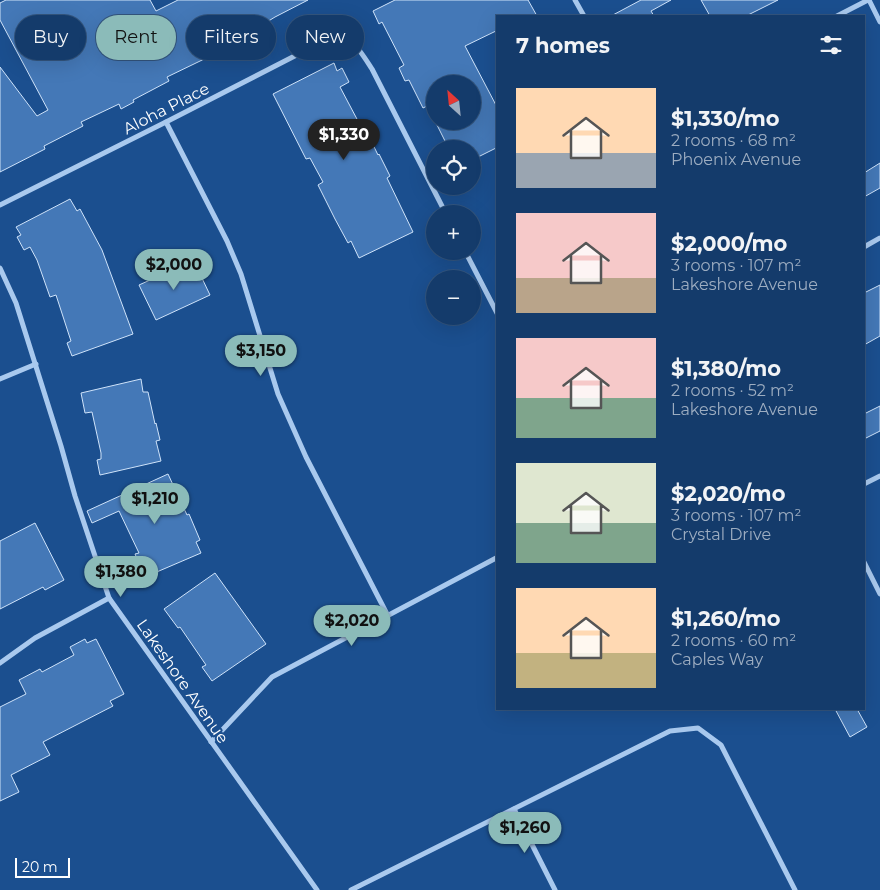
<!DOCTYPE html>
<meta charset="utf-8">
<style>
body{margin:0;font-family:Montserrat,sans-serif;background:#214673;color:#f1f3f6;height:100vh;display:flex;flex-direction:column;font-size:19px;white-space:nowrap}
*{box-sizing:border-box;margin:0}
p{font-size:16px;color:#9dadc1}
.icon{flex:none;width:28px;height:28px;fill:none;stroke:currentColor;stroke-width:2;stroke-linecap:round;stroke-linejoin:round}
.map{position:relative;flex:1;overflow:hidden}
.details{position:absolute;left:496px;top:15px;width:369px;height:695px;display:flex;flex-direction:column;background:#143b6b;border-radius:0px;box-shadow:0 5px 20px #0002,0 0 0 1px #33557e}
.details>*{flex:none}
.hud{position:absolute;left:15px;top:15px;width:406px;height:45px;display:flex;gap:10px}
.needle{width:32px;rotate:333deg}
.buttons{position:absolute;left:426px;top:75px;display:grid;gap:10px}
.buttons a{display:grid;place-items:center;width:55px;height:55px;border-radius:50%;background:#143b6b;box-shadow:0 5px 20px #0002,0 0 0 1px #33557e;font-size:25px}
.scale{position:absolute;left:15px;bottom:12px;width:55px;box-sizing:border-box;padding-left:5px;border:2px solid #fff;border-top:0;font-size:14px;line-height:18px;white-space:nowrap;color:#fff;-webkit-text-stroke:4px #1b4f8f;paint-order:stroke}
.price{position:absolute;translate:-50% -42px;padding:0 11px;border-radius:18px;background:#8bbbb9;color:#111;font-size:16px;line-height:32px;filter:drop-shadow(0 1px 2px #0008)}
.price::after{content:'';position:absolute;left:50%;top:30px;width:15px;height:11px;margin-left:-8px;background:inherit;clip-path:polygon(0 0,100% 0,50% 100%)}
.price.active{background:#222;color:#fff}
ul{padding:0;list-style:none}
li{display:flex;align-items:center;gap:15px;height:125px;padding:0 20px}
li span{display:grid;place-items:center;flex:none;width:140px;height:100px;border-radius:0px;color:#555}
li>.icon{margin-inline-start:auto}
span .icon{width:60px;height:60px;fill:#fffc;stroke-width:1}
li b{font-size:21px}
h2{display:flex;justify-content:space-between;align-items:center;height:60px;padding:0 20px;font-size:21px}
.tag{padding:0 18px;border-radius:22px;background:#143b6b;box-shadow:0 5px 20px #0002,0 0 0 1px #33557e;font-size:18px;line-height:45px}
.tag.active{background:#8bbbb9;color:#111}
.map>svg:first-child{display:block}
.building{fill:#4478b7;stroke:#cfe3fa}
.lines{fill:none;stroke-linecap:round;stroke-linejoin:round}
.minor{stroke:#a9c9ee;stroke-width:5}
.labels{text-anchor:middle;stroke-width:4;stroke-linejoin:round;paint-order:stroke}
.street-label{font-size:16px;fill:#fff;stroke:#1b4f8f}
</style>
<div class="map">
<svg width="880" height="890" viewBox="0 0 880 890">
<rect width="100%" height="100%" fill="#1b4f8f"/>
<g class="building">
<path d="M6,0H150L156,11L178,0H308L275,17L262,25L263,27L226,46L227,48L167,77L169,81L133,100L134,102L121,109L119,104L81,122L83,126L44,146L45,149L0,172V67L37,116L48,110L0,20V3Z"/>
<path d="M395,0H528L537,16H498V30L465,46L498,109V147L472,160V149H449L435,121H472V84H435V102L423,108L409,80L405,81L399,68L404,65L382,22L379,24L373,11Z"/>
<path d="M641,0H671L651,11L654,16H611Z"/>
<path d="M701,0H778L746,16H710Z"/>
<path d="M334,63L337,71L342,68L349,82L340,87L358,121L361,120L378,155L379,154L390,176L387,178L413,232L359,258L351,241L348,243L335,219L318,185L323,182L310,158L306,159L273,94Z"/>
<path d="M880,163V188L864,197V173Z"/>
<path d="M70,199L77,211L80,209L102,250L133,334L72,356L67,343L71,341L69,335L56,295L50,297L37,260L30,247L24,250L17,237L21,235L16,227Z"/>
<path d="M190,262L196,276L200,274L210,295L156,320L139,285Z"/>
<path d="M880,285V336L864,345V293Z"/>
<path d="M141,379L143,392H148L155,424L156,423L160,440L156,441L161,461L100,475L97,460L101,459V453L92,412L85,413L81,393Z"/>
<path d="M880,406V431L864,439V414Z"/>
<path d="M168,474L187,515L189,514L200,540L196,542L201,553L145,577L135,554L139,553L119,511L92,523L87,511Z"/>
<path d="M35,523L64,580L45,590L43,587L0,609V541Z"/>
<path d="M215,573L266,644L212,681L202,667L206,665L180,627L178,628L164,609Z"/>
<path d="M85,639L87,643L96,639L124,694L110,701L113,706L43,742L50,755L11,775L19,792L0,801V707L26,694L19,680L40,669L42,672L74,655L70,647Z"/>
<path d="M835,709H857L867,727L850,737Z"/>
</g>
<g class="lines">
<g class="minor">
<path d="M575,0L584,16"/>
<path d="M869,0L880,22"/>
<path d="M837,16L868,0"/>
<path d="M166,122L227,241L241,274L278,394L306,457L388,616"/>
<path d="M0,205L166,122L318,44C351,34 355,43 372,69L446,214"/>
<path d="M864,247L880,238"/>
<path d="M465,251L498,315"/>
<path d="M0,268L16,303L61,446L75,496L109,598L317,890"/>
<path d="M0,379L36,364"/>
<path d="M864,484L880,476"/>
<path d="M864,562L880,594"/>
<path d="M0,663L35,638L109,598"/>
<path d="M211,742L272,677L498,557"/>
<path d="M514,809L555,890"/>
<path d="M351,890L670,731L698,728L721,745L795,890"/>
</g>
</g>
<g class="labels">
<g class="street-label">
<text transform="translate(166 108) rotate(-27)" y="6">Aloha Place</text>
<text transform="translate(183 681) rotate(55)" y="6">Lakeshore Avenue</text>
</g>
</g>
</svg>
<div class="buttons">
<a><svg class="needle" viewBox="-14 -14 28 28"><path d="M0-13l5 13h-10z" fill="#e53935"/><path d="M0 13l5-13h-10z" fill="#9dadc1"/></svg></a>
<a><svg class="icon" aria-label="locate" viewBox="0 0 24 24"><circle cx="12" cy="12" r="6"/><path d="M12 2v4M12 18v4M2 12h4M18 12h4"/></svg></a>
<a>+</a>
<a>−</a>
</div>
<div class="scale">20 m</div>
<b class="price active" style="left:344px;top:161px">$1,330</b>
<b class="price" style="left:174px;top:291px">$2,000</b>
<b class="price" style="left:261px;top:377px">$3,150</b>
<b class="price" style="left:155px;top:525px">$1,210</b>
<b class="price" style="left:121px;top:598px">$1,380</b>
<b class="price" style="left:352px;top:647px">$2,020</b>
<b class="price" style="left:525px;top:854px">$1,260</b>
<div class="hud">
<a class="tag">Buy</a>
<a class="tag active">Rent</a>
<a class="tag">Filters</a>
<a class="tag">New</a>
</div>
<section class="details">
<h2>7 homes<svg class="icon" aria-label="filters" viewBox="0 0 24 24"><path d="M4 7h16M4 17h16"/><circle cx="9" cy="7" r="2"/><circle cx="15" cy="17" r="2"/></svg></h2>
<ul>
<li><span style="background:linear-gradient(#ffd9b3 65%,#9aa5b1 0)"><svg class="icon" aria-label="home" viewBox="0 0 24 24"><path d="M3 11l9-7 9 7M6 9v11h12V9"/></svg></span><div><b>$1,330/mo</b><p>2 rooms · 68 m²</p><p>Phoenix Avenue</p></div></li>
<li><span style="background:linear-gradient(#f6c9c9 65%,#b9a48a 0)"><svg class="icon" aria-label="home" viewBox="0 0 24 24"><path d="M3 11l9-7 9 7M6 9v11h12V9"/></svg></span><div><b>$2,000/mo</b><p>3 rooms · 107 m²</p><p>Lakeshore Avenue</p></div></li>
<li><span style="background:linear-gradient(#f6c9c9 60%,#7fa58c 0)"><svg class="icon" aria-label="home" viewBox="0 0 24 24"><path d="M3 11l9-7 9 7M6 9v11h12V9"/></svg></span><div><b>$1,380/mo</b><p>2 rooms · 52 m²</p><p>Lakeshore Avenue</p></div></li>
<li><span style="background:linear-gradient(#dfe7d0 60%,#7fa58c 0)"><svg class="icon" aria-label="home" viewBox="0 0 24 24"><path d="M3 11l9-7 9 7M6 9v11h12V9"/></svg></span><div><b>$2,020/mo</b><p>3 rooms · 107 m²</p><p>Crystal Drive</p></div></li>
<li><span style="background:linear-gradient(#ffd9b3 65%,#c2b280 0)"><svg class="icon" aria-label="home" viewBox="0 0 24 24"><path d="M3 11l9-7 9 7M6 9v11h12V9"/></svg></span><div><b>$1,260/mo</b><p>2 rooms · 60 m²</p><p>Caples Way</p></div></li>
</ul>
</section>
</div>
